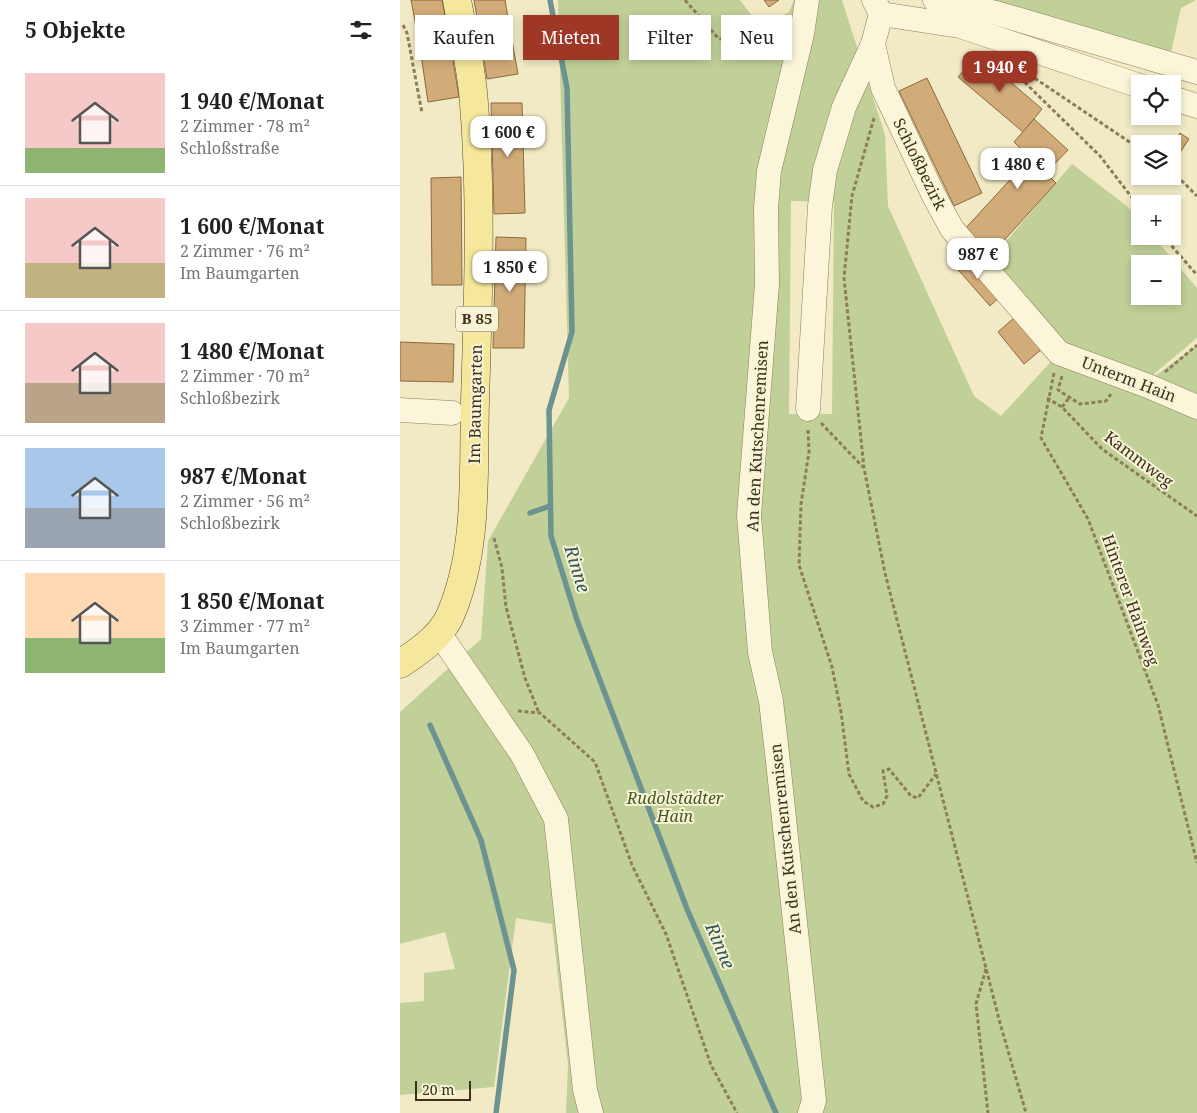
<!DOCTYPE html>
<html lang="de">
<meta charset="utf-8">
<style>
body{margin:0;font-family:"Noto Serif",serif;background:#f6f6f6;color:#202124;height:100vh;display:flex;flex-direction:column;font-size:19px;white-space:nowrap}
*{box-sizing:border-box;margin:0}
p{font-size:16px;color:#757577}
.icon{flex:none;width:28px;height:28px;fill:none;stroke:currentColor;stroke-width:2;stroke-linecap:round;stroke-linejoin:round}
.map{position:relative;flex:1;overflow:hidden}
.details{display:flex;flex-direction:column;background:#fff;width:400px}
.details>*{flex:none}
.hud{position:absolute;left:15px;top:15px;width:475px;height:45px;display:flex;gap:10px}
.controls{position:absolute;left:731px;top:75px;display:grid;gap:10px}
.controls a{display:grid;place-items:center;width:50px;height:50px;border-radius:0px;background:#fff;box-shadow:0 2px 8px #0003;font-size:25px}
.scale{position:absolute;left:15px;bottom:12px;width:56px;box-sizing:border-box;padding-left:5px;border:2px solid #3c311e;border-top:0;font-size:14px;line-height:18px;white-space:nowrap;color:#3c311e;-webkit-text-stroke:4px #f8f3d5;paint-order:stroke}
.price{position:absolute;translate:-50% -42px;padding:0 11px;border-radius:10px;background:#fff;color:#222;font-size:16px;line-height:32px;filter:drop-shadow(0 1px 2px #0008)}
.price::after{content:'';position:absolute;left:50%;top:30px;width:15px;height:11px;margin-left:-8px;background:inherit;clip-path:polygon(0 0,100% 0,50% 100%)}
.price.current{background:#9f3726;color:#fff}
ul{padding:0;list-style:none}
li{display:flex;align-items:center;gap:15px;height:125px;padding:0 25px}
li+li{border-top:1px solid #e0e0e0}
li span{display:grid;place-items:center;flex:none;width:140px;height:100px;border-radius:0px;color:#555}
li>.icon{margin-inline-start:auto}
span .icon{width:60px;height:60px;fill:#fffc;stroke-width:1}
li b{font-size:21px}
h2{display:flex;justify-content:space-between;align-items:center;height:60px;padding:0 25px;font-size:21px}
.chip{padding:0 18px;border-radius:0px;background:#fff;box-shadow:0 2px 8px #0003;font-size:18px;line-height:45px}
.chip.current{background:#9f3726;color:#fff}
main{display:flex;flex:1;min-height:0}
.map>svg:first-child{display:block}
.green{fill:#c1d098;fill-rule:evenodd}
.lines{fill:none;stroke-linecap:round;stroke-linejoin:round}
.stream{stroke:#6c938f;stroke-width:5.5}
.building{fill:#d1ab78;stroke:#8e693e}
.minor-casing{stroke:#8d7d59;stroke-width:25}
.major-casing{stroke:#5b492e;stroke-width:29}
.path{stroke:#8d7d59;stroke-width:3;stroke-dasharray:4 2.5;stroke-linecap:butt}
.minor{stroke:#fbf6d9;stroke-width:24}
.major{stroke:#f5e79b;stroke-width:28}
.labels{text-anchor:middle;stroke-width:4;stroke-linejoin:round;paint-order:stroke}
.shield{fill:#f8f3d5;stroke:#746b55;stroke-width:1}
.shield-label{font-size:15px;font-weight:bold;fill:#3c311e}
.street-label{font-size:16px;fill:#3c311e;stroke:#f8f3d5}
.park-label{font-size:16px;font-style:italic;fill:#445a24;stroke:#f8f3d5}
.water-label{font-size:18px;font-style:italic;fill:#2d585d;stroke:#f8f3d5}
</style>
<main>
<section class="details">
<h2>5 Objekte<svg class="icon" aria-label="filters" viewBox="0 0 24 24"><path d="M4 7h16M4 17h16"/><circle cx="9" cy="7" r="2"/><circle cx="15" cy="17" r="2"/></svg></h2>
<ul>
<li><span style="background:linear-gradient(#f6c9c9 75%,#8fb573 0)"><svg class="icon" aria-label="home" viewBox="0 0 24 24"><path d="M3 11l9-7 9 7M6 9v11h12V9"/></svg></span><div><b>1 940 €/Monat</b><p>2 Zimmer · 78 m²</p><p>Schloßstraße</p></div></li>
<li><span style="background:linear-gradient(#f6c9c9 65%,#c2b280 0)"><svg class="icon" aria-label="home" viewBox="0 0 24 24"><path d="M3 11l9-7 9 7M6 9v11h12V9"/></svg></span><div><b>1 600 €/Monat</b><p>2 Zimmer · 76 m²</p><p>Im Baumgarten</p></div></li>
<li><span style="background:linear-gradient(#f6c9c9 60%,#b9a48a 0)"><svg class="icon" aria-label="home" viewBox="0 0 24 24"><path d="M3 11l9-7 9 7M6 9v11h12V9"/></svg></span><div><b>1 480 €/Monat</b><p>2 Zimmer · 70 m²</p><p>Schloßbezirk</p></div></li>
<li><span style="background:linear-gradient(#a9c7e8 60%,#9aa5b1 0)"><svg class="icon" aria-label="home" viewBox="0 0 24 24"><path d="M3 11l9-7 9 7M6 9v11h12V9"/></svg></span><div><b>987 €/Monat</b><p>2 Zimmer · 56 m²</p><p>Schloßbezirk</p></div></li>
<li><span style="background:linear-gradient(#ffd9b3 65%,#8fb573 0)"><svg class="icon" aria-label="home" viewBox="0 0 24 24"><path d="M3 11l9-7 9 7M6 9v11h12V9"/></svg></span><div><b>1 850 €/Monat</b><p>3 Zimmer · 77 m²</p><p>Im Baumgarten</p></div></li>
</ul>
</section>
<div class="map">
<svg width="797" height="1113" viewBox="0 0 797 1113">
<rect width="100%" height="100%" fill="#f1eac5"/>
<g class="green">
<path d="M158,0H340L361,28L389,12L394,0H442L485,135L488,206L574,396L601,416L656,356L740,387L797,345V1113H166L168,1065L152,924L116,918L94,1087L0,1095V1003L24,1001V973L55,969L45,932L0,944V712L81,639L88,541L169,398ZM391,201L434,202L432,414H389Z"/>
<path d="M572,0H796L781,8L770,57Z"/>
<path d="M672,164L728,207L740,221V236H753L797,288V338L748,379L667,351L590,260ZM740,264H772V296H740Z"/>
</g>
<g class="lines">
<g class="stream">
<path d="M150,0L167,88L172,332L149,410L151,536L177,620L287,909L376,1113"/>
<path d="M130,513L150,506"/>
<path d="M30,725L81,840L114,970L96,1113"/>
</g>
</g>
<g class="building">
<path d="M11,0H42L50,43L20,48Z"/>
<path d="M74,0H105L109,24L79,29Z"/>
<path d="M364,0H379L369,7Z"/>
<path d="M109,24L118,74L87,79L79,29Z"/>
<path d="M50,43L59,97L28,102L20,48Z"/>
<path d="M578,54L642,109L623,132L558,77Z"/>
<path d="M527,78L582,193L554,206L499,91Z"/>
<path d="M91,103H122L125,213L94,214Z"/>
<path d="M634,119L668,150L646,173L656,183L589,257L563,231L630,158L614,142Z"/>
<path d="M780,133L789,139L777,157L772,154V145Z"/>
<path d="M61,177L62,285H32L31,178Z"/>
<path d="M96,237L126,238L124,348H93Z"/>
<path d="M567,254L602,295L590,306L554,265Z"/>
<path d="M615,317L642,349L624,364L598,332Z"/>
<path d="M0,342L54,344L53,382L0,381Z"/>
</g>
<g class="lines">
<g class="minor-casing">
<g id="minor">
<path d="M407,0L402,34L369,171L366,208L367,284L349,515L360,652L371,701L378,762L414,1101L410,1113"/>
<path d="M474,0L481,14L473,44L483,88L534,196L552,229L659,353L748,386L797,407"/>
<path d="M535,0L596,13L797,72"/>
<path d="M481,14L560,26L740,86"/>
<path d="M772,98L797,106"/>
<path d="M408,409L420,206L425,170L444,107L473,44"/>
<path d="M0,410L52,413"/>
<path d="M39,633L122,754L156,819L185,1090L191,1113"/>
</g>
</g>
<g class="major-casing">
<path id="major" d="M0,664C18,652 39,638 49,618C79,552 73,473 75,402C78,303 82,203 74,104C72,69 63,34 57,0"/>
</g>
<g class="path">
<path d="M285,0L319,39L381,36"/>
<path d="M3,25L7,33L22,113"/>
<path d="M606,64L700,156L740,208"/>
<path d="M624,71L740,149"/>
<path d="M474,118L452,196L444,278L464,468L485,573L600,1023L626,1113"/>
<path d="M772,171L797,196"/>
<path d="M763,236L797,275"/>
<path d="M765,372L797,345"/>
<path d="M654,373L641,438L688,519L758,705L797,863"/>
<path d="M662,376L658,390L680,404L706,401L711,394"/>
<path d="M647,398L662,407L702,449L797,516"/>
<path d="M662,407L669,398"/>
<path d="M421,423L463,467"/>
<path d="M408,430L409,452L401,504L399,565L432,667L441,712L449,774L463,801L473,807L483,804L487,796L483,771L489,769L511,796L518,798L536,774"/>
<path d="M94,538L102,568L106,607L125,678L139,713"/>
<path d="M118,711L140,713L195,762L232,865L266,934L311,1065L337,1113"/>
<path d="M586,969L576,1004L588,1113"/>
</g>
<use href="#minor" class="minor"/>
<use href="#major" class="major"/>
</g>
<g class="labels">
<rect class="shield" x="56" y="306.5" width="42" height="25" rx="4"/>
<g class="shield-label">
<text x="77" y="324">B 85</text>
</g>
<g class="street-label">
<text transform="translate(520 164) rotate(64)" y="6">Schloßbezirk</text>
<text transform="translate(729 379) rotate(21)" y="6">Unterm Hain</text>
<text transform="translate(75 404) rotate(-89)" y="6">Im Baumgarten</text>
<text transform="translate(357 436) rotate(-87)" y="6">An den Kutschenremisen</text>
<text transform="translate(739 459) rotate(37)" y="6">Kammweg</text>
<text transform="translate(731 600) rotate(70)" y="6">Hinterer Hainweg</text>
<text transform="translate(385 839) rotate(-96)" y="6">An den Kutschenremisen</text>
</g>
<g class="park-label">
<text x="275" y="804">Rudolstädter<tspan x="275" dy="18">Hain</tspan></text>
</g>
<g class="water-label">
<text transform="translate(177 569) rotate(73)" y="6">Rinne</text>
<text transform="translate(320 946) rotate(67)" y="6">Rinne</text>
</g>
</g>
</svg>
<div class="controls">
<a><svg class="icon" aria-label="locate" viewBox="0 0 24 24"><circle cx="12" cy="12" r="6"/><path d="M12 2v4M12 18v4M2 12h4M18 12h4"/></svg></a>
<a><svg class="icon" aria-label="layers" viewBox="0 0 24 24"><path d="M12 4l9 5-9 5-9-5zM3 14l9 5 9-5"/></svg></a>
<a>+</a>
<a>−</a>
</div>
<div class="scale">20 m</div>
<b class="price current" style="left:600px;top:93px">1 940 €</b>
<b class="price" style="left:108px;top:158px">1 600 €</b>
<b class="price" style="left:618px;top:190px">1 480 €</b>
<b class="price" style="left:578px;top:280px">987 €</b>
<b class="price" style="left:110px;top:293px">1 850 €</b>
<div class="hud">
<a class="chip">Kaufen</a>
<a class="chip current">Mieten</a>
<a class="chip">Filter</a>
<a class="chip">Neu</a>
</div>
</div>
</main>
